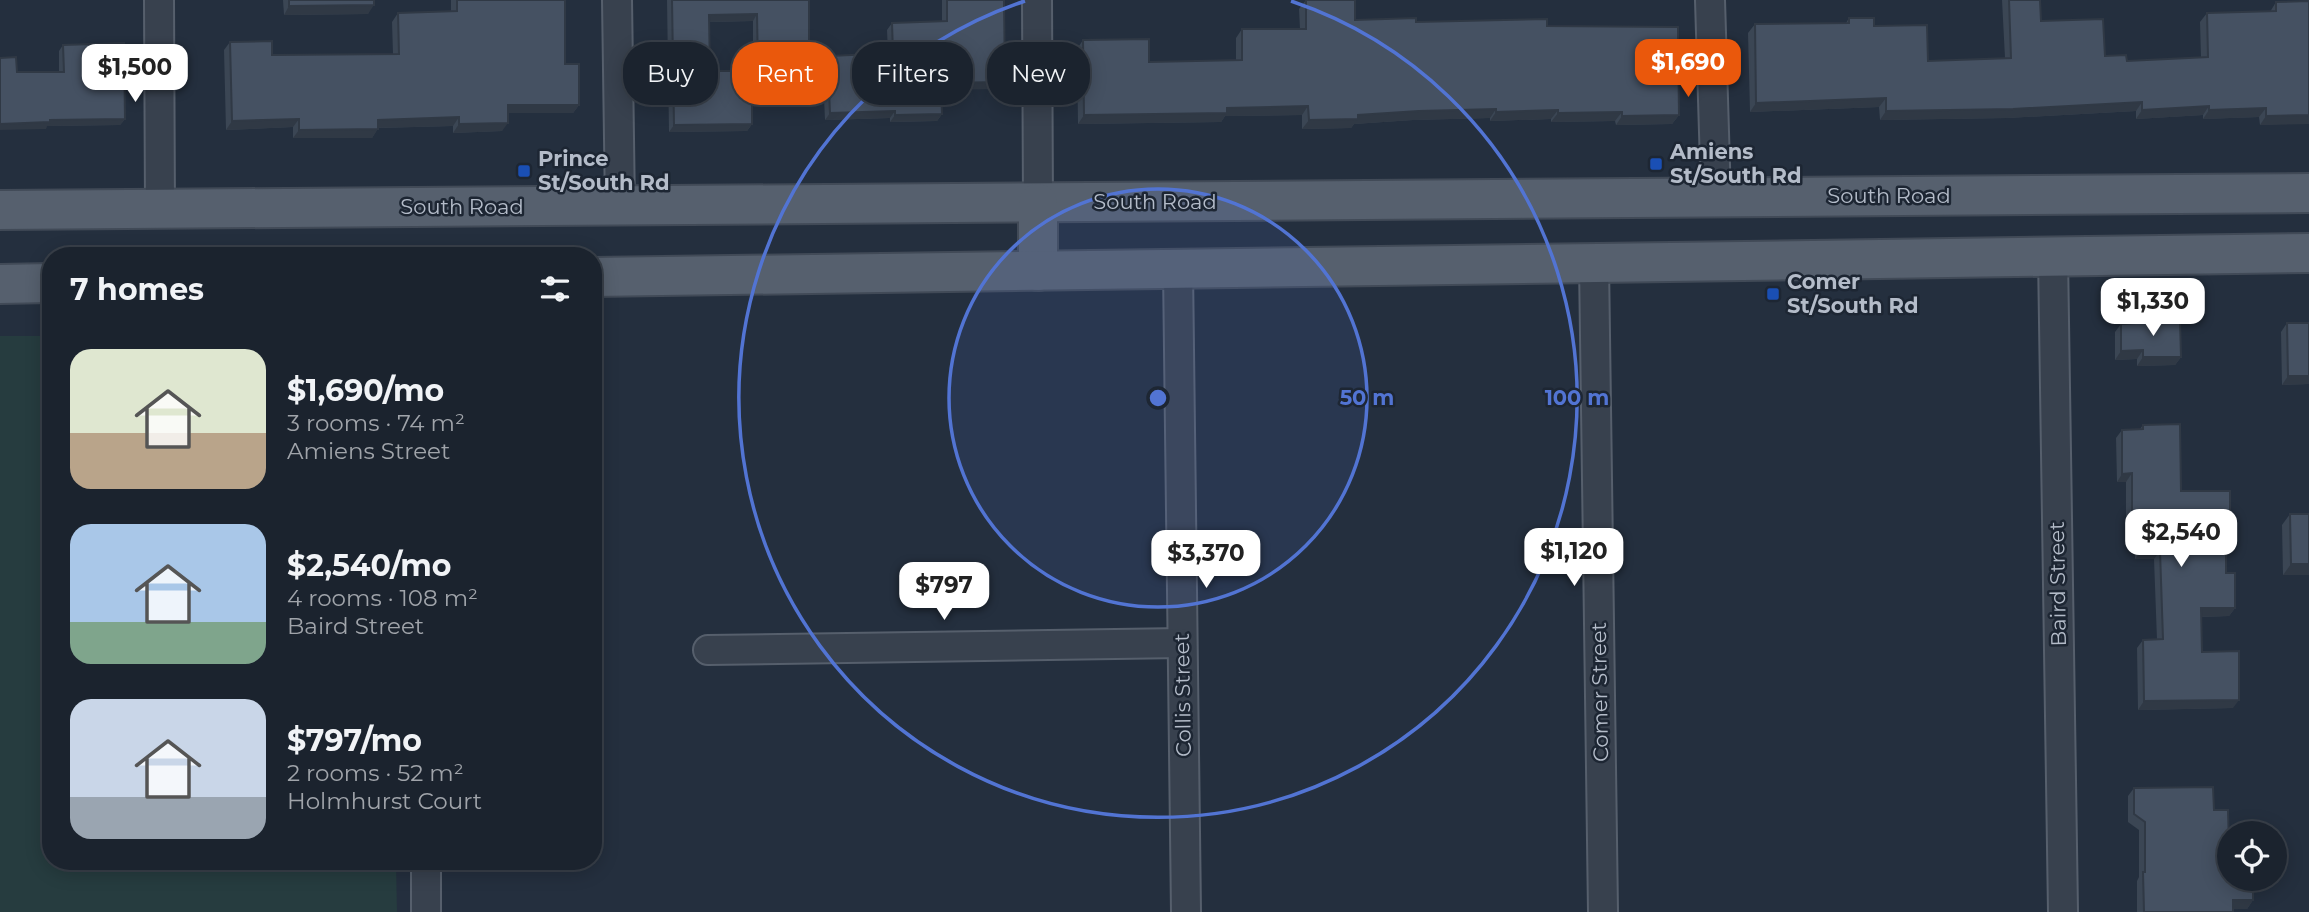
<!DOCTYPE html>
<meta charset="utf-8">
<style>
body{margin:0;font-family:Montserrat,sans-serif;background:#242b36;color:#f1f3f6;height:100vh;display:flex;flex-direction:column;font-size:26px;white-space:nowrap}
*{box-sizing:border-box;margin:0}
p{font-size:23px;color:#a0a4aa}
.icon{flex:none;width:38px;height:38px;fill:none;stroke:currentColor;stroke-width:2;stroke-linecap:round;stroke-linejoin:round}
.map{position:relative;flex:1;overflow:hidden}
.side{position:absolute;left:42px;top:247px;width:560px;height:623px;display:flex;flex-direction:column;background:#1b232e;border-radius:28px;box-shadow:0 4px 18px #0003,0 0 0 2px #39404a}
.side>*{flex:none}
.top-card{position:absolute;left:623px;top:42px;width:665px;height:63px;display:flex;gap:14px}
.fabs{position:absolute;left:2217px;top:821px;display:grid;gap:14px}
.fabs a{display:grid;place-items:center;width:70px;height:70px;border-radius:50%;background:#1b232e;box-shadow:0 4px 18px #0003,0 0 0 2px #39404a;font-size:35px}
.price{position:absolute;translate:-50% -60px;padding:0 16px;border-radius:14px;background:#fff;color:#222;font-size:23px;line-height:46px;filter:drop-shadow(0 2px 4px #0008)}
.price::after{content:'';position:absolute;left:50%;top:42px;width:21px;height:16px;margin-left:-10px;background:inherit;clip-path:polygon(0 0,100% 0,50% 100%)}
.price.on{background:#ea580c;color:#fff}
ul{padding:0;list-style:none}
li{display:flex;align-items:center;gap:21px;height:175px;padding:0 28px}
li span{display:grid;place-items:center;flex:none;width:196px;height:140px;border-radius:21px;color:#555}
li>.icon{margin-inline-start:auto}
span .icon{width:84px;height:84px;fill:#fffc;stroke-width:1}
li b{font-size:30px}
h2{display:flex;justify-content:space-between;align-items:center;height:84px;padding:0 28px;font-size:30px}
.tag{padding:0 24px;border-radius:28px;background:#1b232e;box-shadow:0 4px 18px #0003,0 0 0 2px #39404a;font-size:24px;line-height:63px}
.tag.on{background:#ea580c;color:#fff}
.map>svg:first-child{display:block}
.green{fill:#263c3f}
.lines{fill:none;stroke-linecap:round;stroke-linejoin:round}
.street-casing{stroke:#565f6c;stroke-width:32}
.primary-casing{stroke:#414a57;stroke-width:42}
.street{stroke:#38414e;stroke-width:28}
.primary{stroke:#56606e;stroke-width:38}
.wall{fill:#3b4654;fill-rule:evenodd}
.shaded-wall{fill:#303945}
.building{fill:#455162;stroke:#303945;stroke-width:2;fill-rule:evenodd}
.ring{fill:none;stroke:#5274d3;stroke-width:3.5}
.transit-dot{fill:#1a4fb4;stroke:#1d2633;stroke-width:2.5}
.labels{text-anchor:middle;stroke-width:5;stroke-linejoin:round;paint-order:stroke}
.poi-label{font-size:21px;font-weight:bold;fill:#b4bcc9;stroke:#1d2633;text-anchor:start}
.street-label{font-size:21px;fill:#b4bcc9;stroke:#1d2633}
.centre{fill:#5274d3;stroke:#1d2633;stroke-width:3.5}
.ring-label{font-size:21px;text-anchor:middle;font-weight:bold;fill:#5274d3;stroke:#1d2633;stroke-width:5;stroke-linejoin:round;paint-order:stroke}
</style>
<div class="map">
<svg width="2309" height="912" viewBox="0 0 2309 912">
<rect width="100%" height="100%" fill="#242f3e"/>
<path class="green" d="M0,336H51V861H396L397,912H0Z"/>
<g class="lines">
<g class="street-casing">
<g id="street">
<path d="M159,0L160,208"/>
<path d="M617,0L620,207"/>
<path d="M1037,0L1038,203"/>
<path d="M1710,0L1716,198"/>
<path d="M2053,256L2063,912"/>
<path d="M1594,263L1603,912"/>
<path d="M1178,269L1186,912"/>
<path d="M708,650L1182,643"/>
<path d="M426,861V912"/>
</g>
</g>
<g class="primary-casing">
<g id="primary">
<path d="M0,210L2309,193"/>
<path d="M1038,271V203"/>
<path d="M593,277L2309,253"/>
<path d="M0,284L51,283"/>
</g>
</g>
<use href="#street" class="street"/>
<use href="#primary" class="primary"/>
</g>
<g class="wall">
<path d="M283,0H374L368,14L284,15Z"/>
<path d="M451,0H565V64L579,105L573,113H508L502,131L453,133V126L378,128L372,138H293V127L226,130L224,50L230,42L272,55L393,54L392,22L398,13L451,11Z"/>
<path d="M667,0H809V57L888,54L887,30L892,23L942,21V0H1004L1005,82L1000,89H941L942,114L937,121L890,122V118L825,120L824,98L752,99V124L747,131L669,132ZM753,21V71H710L709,22Z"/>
<path d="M1306,0L1355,20L1547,26L1679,115L1672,124L1616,125L1615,121L1551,122V119L1490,121V118L1413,120L1354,124L1351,128L1302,129V115L1225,116L1221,122L1078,124L1077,49L1083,40L1149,62L1236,60V38L1242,29H1300L1299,9Z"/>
<path d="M2002,0H2040L2041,21L2105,56L2127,61L2201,57L2200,22L2207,13L2270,12L2276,2L2309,1V123L2260,125L2259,117L2203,119V115L2136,119V111L2007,118L1880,120L1879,107L1750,112L1748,33L1755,24L1846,23L1849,18L1874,26L1928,61L2005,58Z"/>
<path d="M63,45L125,119L120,125L47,126L46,129L59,72V51Z"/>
<path d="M2287,323L2309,384L2282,385L2281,332Z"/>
<path d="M2121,324L2181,357L2175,365L2137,366V359L2115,360V332Z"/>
<path d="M2143,425L2181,491L2226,519V573L2235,608L2229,616L2201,617L2202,652L2233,708L2138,710L2137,648L2143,640H2157L2154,559H2135V542H2126V482H2117L2116,438L2122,430L2140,429Z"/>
<path d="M2290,514L2309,575H2283L2282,525Z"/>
<path d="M2134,788L2214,810L2229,870L2253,900L2247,909H2233V912H2137V881L2139,877V830L2128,822V796Z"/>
</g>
<g class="shaded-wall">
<path d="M374,5L368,14L284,15L289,6Z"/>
<path d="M757,14L753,21L704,22L709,15Z"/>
<path d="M1005,82L1000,89L936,90L941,83Z"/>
<path d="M829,91L824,98L747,99L752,92Z"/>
<path d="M1886,98L1879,107L1750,112L1756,103Z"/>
<path d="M2142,102L2136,111L2007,118L1880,120L1886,111Z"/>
<path d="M508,105H579L573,113H502Z"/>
<path d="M1308,106L1302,115L1225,116L1221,122L1078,124L1084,115L1227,108Z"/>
<path d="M2209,106L2203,115L2136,119L2142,110Z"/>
<path d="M2266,108L2259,117L2203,119L2209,110Z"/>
<path d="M1496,109L1490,118L1413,120L1354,124L1351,128L1302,129L1309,120L1358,115L1419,111Z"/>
<path d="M1558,110L1551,119L1490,121L1496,112Z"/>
<path d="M895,111L890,118L825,120L830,113Z"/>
<path d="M1622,112L1615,121L1551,122L1558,113Z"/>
<path d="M942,114L937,121L890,122L895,115Z"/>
<path d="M1679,115L1672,124L1616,125L1622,116Z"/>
<path d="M2309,115V124L2260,125L2266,116Z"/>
<path d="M459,117L453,126L372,128L378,120Z"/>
<path d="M125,119L120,125L47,126L46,129L0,130V124L50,120Z"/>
<path d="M299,119L293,127L226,130L232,121Z"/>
<path d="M508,123L502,131L453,133L459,124Z"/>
<path d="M752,124L747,131L669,132L674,125Z"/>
<path d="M378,129L372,138H293L299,130Z"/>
<path d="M2143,350L2137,359L2115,360L2121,351Z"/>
<path d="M2143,357H2181L2175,365L2137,366Z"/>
<path d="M2288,376H2309V384L2282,385Z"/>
<path d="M2132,473L2126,482H2117L2122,474Z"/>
<path d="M2141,533L2135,542H2126L2132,534Z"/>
<path d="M2141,551H2160L2154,559H2135Z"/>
<path d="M2291,564H2309V575H2283Z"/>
<path d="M2201,608H2235L2229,616L2195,617Z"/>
<path d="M2239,700L2233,708L2138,710L2144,701Z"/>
<path d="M2233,900H2253L2247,909H2227Z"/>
</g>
<g class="building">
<path d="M289,0H374V5L289,6Z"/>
<path d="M457,0H565V64H579V105H508V123L459,124V117L378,120V129L299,130V119L232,121L230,42L272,41V55L399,54L398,13L457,11Z"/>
<path d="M672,0H809V57L893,53L892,23L947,21V0H1004L1005,82L941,83L942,114L895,115V111L830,113L829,91L752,92V124L674,125ZM757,14L758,71H710L709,15Z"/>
<path d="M1306,0H1355V20L1416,18V22L1547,19V26L1678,27L1679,115L1622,116V112L1558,113V110L1496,112V109L1419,111L1358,115V119L1309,120L1308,106L1227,108V113L1084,115L1083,40L1149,39V62L1242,60V29H1306Z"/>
<path d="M2009,0H2040L2041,21L2103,19L2105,56L2126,55L2127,61L2208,57L2207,13L2276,11V2L2309,1V115L2266,116V108L2209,110V106L2142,110V102L2013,109L1886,111V98L1756,103L1755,24L1849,23V18H1874V26L1927,25L1928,61L2011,58Z"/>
<path d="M124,43L125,119L50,120V122L0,124V58L16,57L17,72H64L63,45Z"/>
<path d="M2180,320L2181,357H2143V350L2121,351V324Z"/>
<path d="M2287,323H2309V376H2288Z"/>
<path d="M2180,424L2181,491H2230V513H2226V573H2235V608H2201L2202,652L2239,651V700L2144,701L2143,640L2163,639L2160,551H2141V533L2132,534V473L2122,474V430L2143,429V425Z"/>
<path d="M2290,514H2309V564H2291Z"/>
<path d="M2213,787L2214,810H2228L2230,878H2253V900H2233V912H2144L2143,872H2145V822L2134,814V788Z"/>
</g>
<circle cx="1158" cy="398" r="209" fill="#5274d3" fill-opacity=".12"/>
<g class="ring">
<circle cx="1158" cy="398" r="209"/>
<path d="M1291 1A419 419 0 1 1 1025 1"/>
</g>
<g class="transit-dot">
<rect x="1649" y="157" width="14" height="14" rx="3.5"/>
<rect x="517" y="164" width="14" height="14" rx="3.5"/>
<rect x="1766" y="287" width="14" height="14" rx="3.5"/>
</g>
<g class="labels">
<g class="poi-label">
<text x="1670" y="159">Amiens<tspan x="1670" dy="24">St/South Rd</tspan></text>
<text x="538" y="166">Prince<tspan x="538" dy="24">St/South Rd</tspan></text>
<text x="1787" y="289">Comer<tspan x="1787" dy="24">St/South Rd</tspan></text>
</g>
<g class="street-label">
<text x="1889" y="203">South Road</text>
<text x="1155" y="209">South Road</text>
<text x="462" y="214">South Road</text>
<text transform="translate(2058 584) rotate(-91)" y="7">Baird Street</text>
<text transform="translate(1600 692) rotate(-91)" y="7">Comer Street</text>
<text transform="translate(1183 695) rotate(-91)" y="7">Collis Street</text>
</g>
</g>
<circle cx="1158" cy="398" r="10" class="centre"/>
<g class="ring-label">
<text x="1367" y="405">50 m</text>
<text x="1577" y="405">100 m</text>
</g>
</svg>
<div class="fabs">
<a><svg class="icon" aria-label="locate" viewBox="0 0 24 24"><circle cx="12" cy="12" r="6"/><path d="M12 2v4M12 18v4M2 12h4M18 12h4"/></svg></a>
</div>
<b class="price on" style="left:1688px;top:99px">$1,690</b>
<b class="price" style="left:135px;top:104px">$1,500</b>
<b class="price" style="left:2153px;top:338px">$1,330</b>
<b class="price" style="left:2181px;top:569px">$2,540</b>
<b class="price" style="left:1574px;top:588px">$1,120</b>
<b class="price" style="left:1206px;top:590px">$3,370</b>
<b class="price" style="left:944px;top:622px">$797</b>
<div class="top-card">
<a class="tag">Buy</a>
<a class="tag on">Rent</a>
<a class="tag">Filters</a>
<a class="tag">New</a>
</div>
<section class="side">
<h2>7 homes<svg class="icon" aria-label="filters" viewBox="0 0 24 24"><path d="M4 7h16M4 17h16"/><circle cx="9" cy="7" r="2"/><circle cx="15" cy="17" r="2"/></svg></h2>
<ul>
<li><span style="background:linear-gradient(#dfe7d0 60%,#b9a48a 0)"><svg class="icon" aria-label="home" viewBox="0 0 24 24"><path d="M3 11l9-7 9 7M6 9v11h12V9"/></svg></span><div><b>$1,690/mo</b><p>3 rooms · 74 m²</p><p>Amiens Street</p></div></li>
<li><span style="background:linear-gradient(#a9c7e8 70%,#7fa58c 0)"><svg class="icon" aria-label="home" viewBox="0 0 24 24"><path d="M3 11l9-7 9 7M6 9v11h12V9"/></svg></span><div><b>$2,540/mo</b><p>4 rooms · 108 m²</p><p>Baird Street</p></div></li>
<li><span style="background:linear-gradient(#c9d6e8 70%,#9aa5b1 0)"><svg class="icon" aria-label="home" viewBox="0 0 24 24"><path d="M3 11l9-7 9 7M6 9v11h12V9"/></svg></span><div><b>$797/mo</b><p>2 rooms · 52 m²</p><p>Holmhurst Court</p></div></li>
</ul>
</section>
</div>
